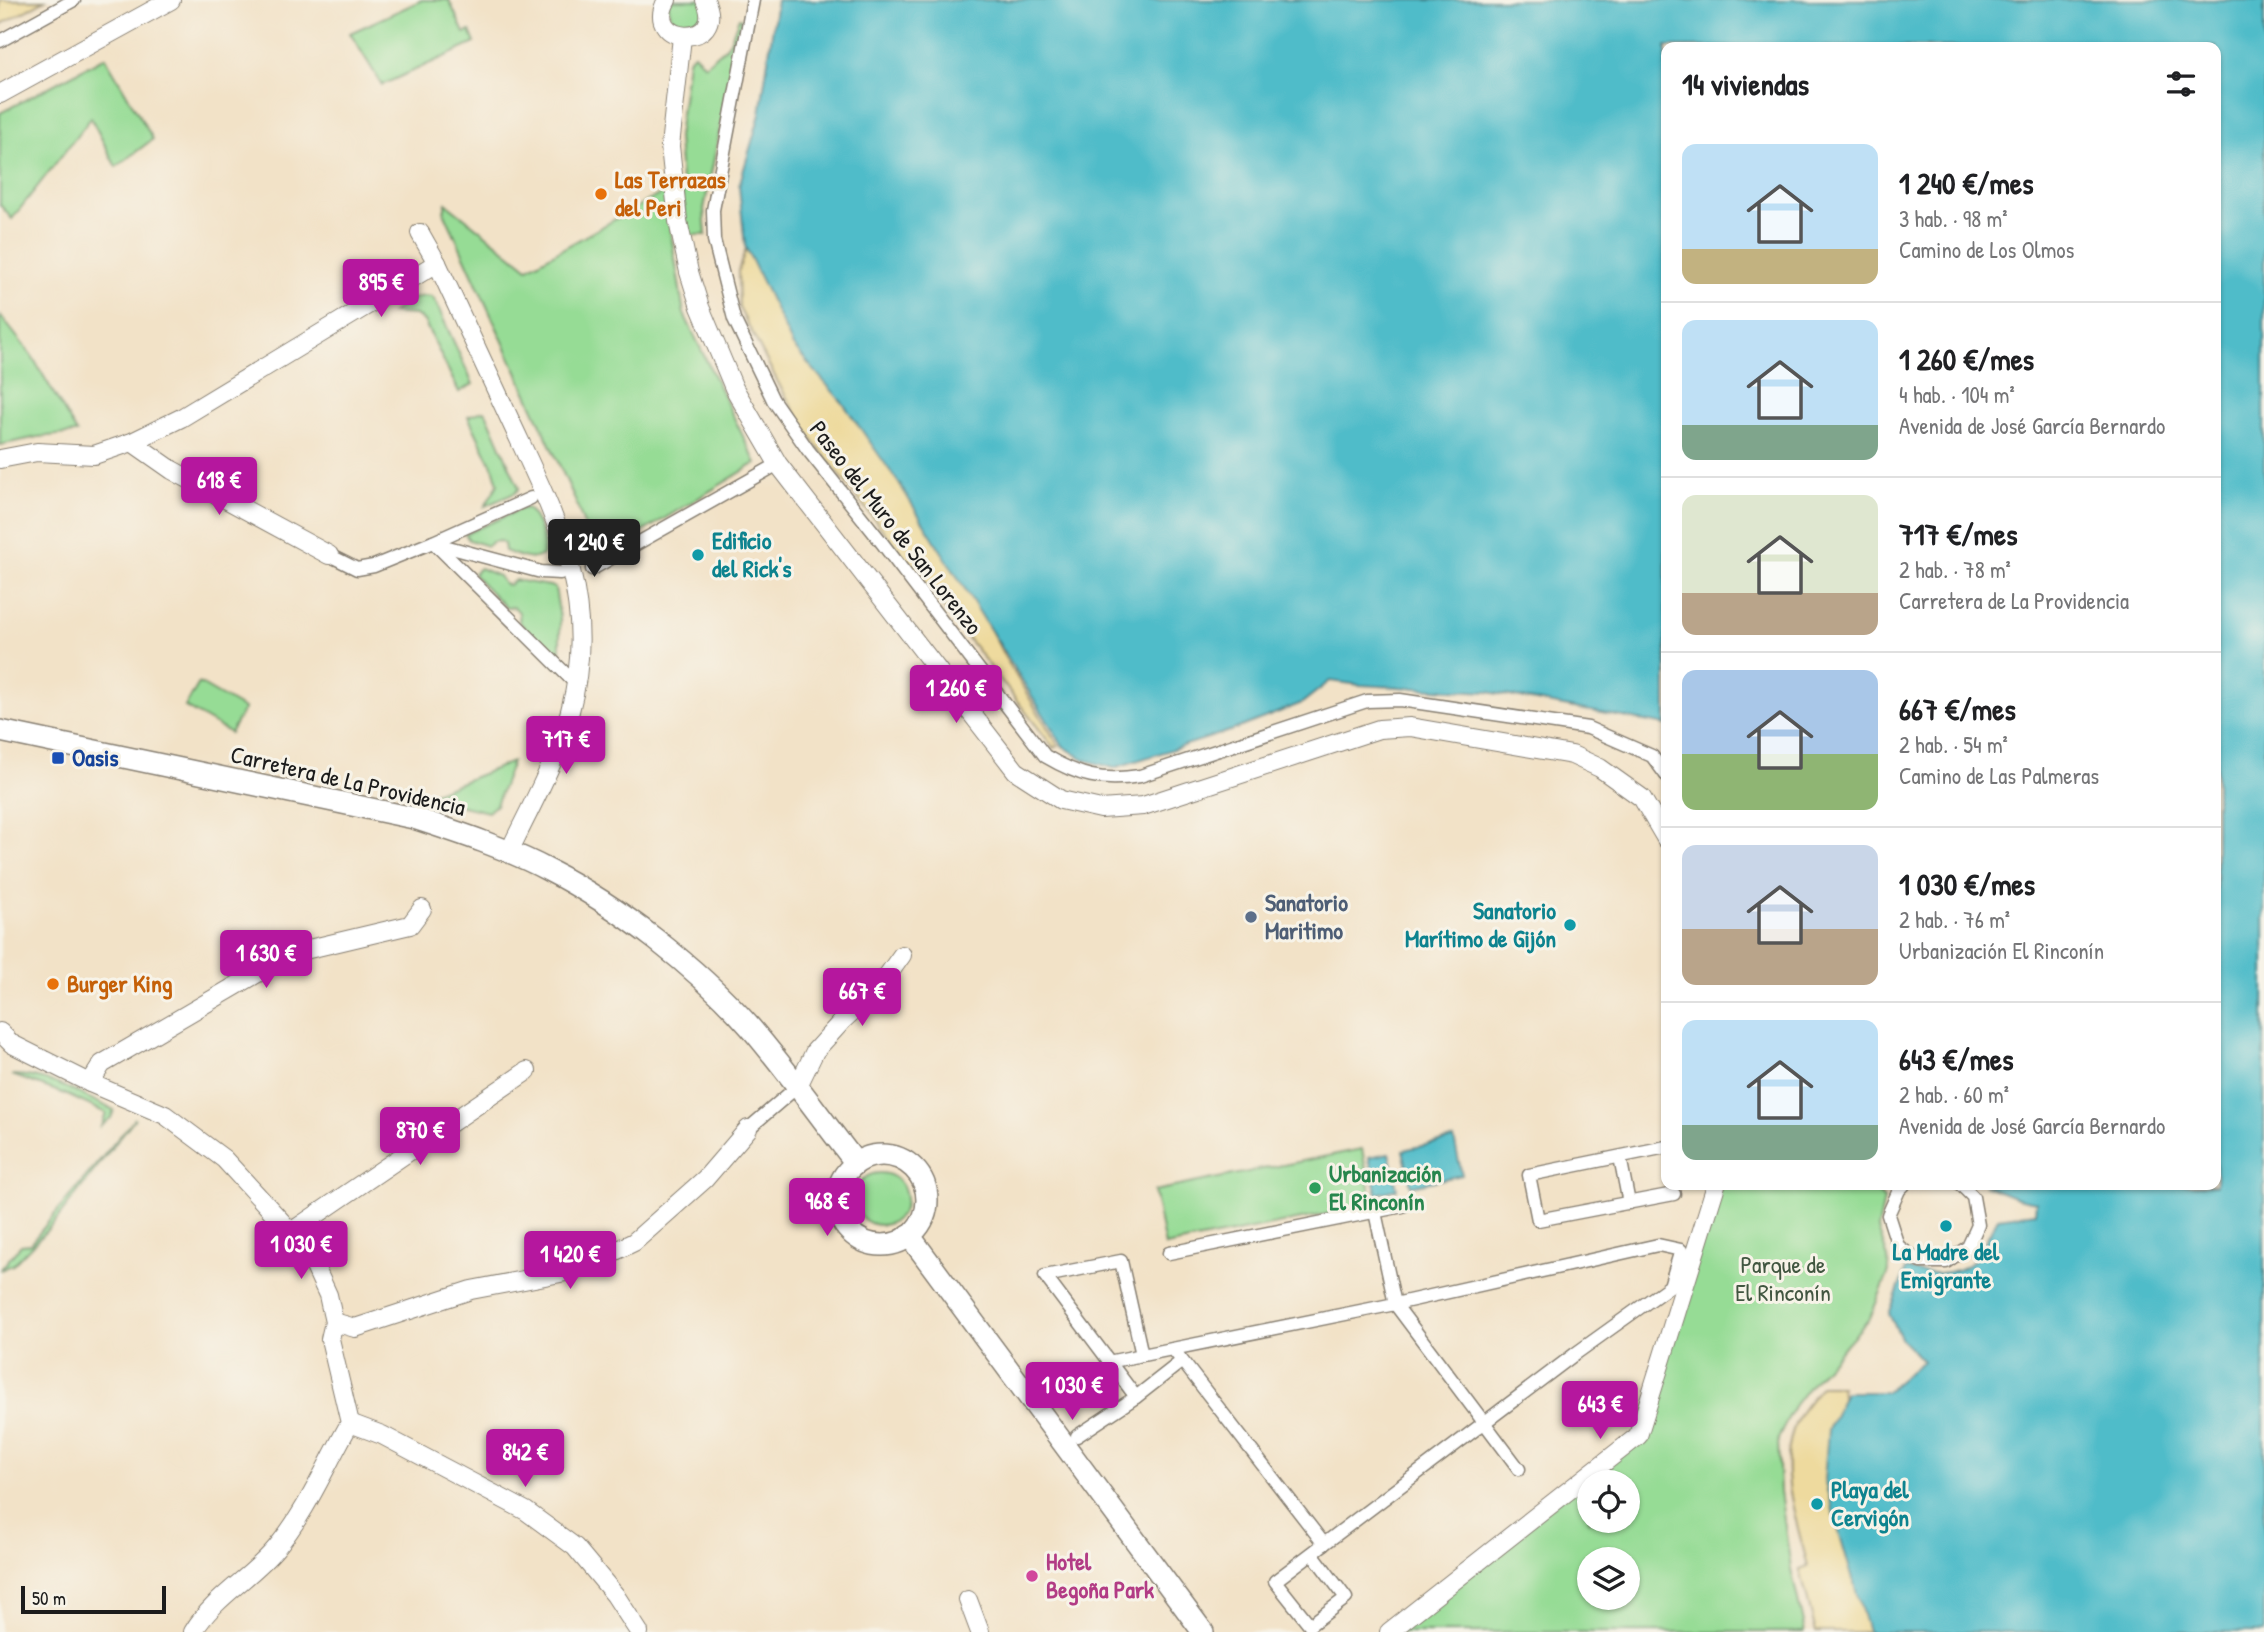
<!DOCTYPE html>
<html lang="es">
<meta charset="utf-8">
<style>
body{margin:0;font-family:"Patrick Hand",sans-serif;background:#f6f6f6;color:#202124;height:100vh;display:flex;flex-direction:column;font-size:26px;white-space:nowrap}
*{box-sizing:border-box;margin:0}
p{font-size:23px;color:#757577}
.icon{flex:none;width:38px;height:38px;fill:none;stroke:currentColor;stroke-width:2;stroke-linecap:round;stroke-linejoin:round}
.map{position:relative;flex:1;overflow:hidden}
.drawer{position:absolute;left:1661px;top:42px;width:560px;height:1148px;display:flex;flex-direction:column;background:#fff;border-radius:14px;box-shadow:0 2px 5px #0004}
.drawer>*{flex:none}
.tools{position:absolute;left:1577px;top:1470px;display:grid;gap:14px}
.tools a{display:grid;place-items:center;width:63px;height:63px;border-radius:50%;background:#fff;box-shadow:0 2px 5px #0004;font-size:35px}
.scale{position:absolute;left:21px;bottom:18px;width:145px;box-sizing:border-box;padding-left:7px;border:4px solid #1c1c1c;border-top:0;font-size:19px;line-height:24px;white-space:nowrap;color:#1c1c1c;-webkit-text-stroke:5px #f7f3e8;paint-order:stroke}
.price{position:absolute;translate:-50% -60px;padding:0 16px;border-radius:7px;background:#b5179e;color:#fff;font-size:23px;line-height:46px;filter:drop-shadow(0 2px 4px #0008)}
.price::after{content:'';position:absolute;left:50%;top:42px;width:21px;height:16px;margin-left:-10px;background:inherit;clip-path:polygon(0 0,100% 0,50% 100%)}
.price.selected{background:#222;color:#fff}
ul{padding:0;list-style:none}
li{display:flex;align-items:center;gap:21px;height:175px;padding:0 21px}
li+li{border-top:2px solid #e0e0e0}
li span{display:grid;place-items:center;flex:none;width:196px;height:140px;border-radius:14px;color:#555}
li>.icon{margin-inline-start:auto}
span .icon{width:84px;height:84px;fill:#fffc;stroke-width:1}
li b{font-size:30px}
h2{display:flex;justify-content:space-between;align-items:center;height:84px;padding:0 21px;font-size:30px}
.map>svg:first-child{display:block}
.green{fill:#96dc95;stroke:#597c58;stroke-width:2;fill-rule:evenodd}
.sand{fill:#eeda9e;stroke:#857b5d;stroke-width:2}
.water{fill:#4fbcc9;stroke:#366c72;stroke-width:2}
.lines{fill:none;stroke-linecap:round;stroke-linejoin:round}
.pedestrian-casing{stroke:#877f72;stroke-width:15}
.minor-casing{stroke:#877f72;stroke-width:20}
.tertiary-casing{stroke:#877f72;stroke-width:24}
.pedestrian{stroke:#fff;stroke-width:12}
.minor{stroke:#fff;stroke-width:18}
.tertiary{stroke:#fff;stroke-width:21}
.food-dot{fill:#e8710a;stroke:#f7f3e8;stroke-width:2.5}
.culture-dot{fill:#0f9aa8;stroke:#f7f3e8;stroke-width:2.5}
.transit-dot{fill:#1a4fb4;stroke:#f7f3e8;stroke-width:2.5}
.service-dot{fill:#5c6f8a;stroke:#f7f3e8;stroke-width:2.5}
.leisure-dot{fill:#2e9e5b;stroke:#f7f3e8;stroke-width:2.5}
.hotel-dot{fill:#d1479c;stroke:#f7f3e8;stroke-width:2.5}
.labels{text-anchor:middle;stroke-width:6;stroke-linejoin:round;paint-order:stroke}
.food-label{font-size:24px;font-weight:bold;fill:#c56008;stroke:#f7f3e8;text-anchor:start}
.street-label{font-size:24px;fill:#1c1c1c;stroke:#f7f3e8}
.culture-label{font-size:24px;font-weight:bold;fill:#0d838f;stroke:#f7f3e8;text-anchor:start}
.transit-label{font-size:24px;font-weight:bold;fill:#164399;stroke:#f7f3e8;text-anchor:start}
.service-label{font-size:24px;font-weight:bold;fill:#4e5e75;stroke:#f7f3e8;text-anchor:start}
.leisure-label{font-size:24px;font-weight:bold;fill:#27864d;stroke:#f7f3e8;text-anchor:start}
.park-label{font-size:24px;fill:#415640;stroke:#f7f3e8}
.hotel-label{font-size:24px;font-weight:bold;fill:#b23c85;stroke:#f7f3e8;text-anchor:start}
</style>
<div class="map">
<svg width="2264" height="1632" viewBox="0 0 2264 1632">
<rect width="100%" height="100%" fill="#f7f3e8"/>
<filter id="ink" filterUnits="userSpaceOnUse"><feTurbulence type="fractalNoise" baseFrequency=".0143" numOctaves="2"/><feDisplacementMap in="SourceGraphic" scale="14" xChannelSelector="R" yChannelSelector="G"/><feConvolveMatrix kernelMatrix="1 2 1 2 8 2 1 2 1" color-interpolation-filters="sRGB"/></filter>
<filter id="wash" filterUnits="userSpaceOnUse"><feTurbulence type="fractalNoise" baseFrequency=".00686" numOctaves="4" result="noise"/><feDisplacementMap in="SourceGraphic" scale="28" xChannelSelector="R" yChannelSelector="G"/><feGaussianBlur stdDeviation="1.57" result="paint"/><feColorMatrix in="noise" values="0 0 0 0 0 0 0 0 0 0 0 0 0 0 0 0 0 1.4 0 .05"/><feComposite in="paint" operator="in"/></filter>
<g filter="url(#wash)">
<rect width="100%" height="100%" fill="#f2e2c7"/>
<g class="green">
<path d="M422,0H449L464,33L470,31L475,43L382,85L350,33Z"/>
<path d="M667,0H705L707,23L675,34Z"/>
<path d="M739,18L742,19L704,209L706,235H688L682,196L678,137L688,60L694,54L705,65L725,48L730,41Z"/>
<path d="M105,57L153,139L116,167L91,118L12,219L0,205V113Z"/>
<path d="M664,192L684,314L756,463L616,548L594,551L573,495L444,212L446,203L528,268Z"/>
<path d="M423,296L432,297L436,303L473,384L459,392L424,321L416,315L392,313L413,299Z"/>
<path d="M0,315L32,356L77,433L38,437L0,445Z"/>
<path d="M483,411L486,412L519,488L515,493L485,506L498,484L494,470L468,416Z"/>
<path d="M527,508C537,518 547,540 543,554C532,564 517,555 505,551L504,544L500,541L492,542L487,546L469,540L465,534L521,509Z"/>
<path d="M480,568L499,576L504,584L509,585L515,580L550,586L555,588L560,618V651L558,654L553,655L519,622C520,614 520,611 513,607L506,608L476,577L474,573Z"/>
<path d="M199,683L244,709L230,733L185,707Z"/>
<path d="M512,762L496,805L488,812L424,797Z"/>
<path d="M12,1075C47,1074 83,1096 114,1110L111,1118L101,1126L106,1113L65,1094Z"/>
<path d="M135,1118L53,1224L13,1265L0,1270L21,1245L30,1244Z"/>
<path d="M1362,1149L1373,1205L1165,1246L1154,1191Z"/>
<circle cx="880" cy="1199" r="26"/>
<path d="M1716,1185H1870L1884,1199L1878,1229L1888,1258L1889,1272L1870,1318L1815,1379L1794,1406L1778,1439L1780,1492L1791,1569L1805,1632H1389L1638,1436ZM1589,1482H1628V1521H1589ZM1589,1559H1628V1598H1589Z"/>
</g>
<g class="sand">
<path d="M0,0H45L0,25Z"/>
<path d="M749,240L941,532L1004,656L1058,745L1054,748L813,441L782,390L739,308L738,271Z"/>
<path d="M1821,1386H1841L1842,1397L1833,1439L1879,1632H1816L1800,1570L1808,1567C1796,1517 1773,1461 1801,1412C1807,1403 1815,1394 1821,1386Z"/>
</g>
<g class="water">
<path d="M777,0H2264V1632H1868L1824,1480L1828,1430L1845,1392H1885L1923,1361L1902,1340L1889,1314L1906,1269C1928,1274 1952,1277 1972,1262C1977,1259 1993,1226 1998,1218L2035,1213L2036,1202L2017,1198L1984,1185H2216V47H1666V725L1488,692L1360,685L1330,681L1302,703L1236,729L1114,768L1085,760L1063,746L900,485L842,402L793,346L745,246L739,186L760,114Z"/>
<path d="M1454,1139L1462,1175L1411,1186L1403,1150Z"/>
<path d="M1389,1153L1397,1189L1377,1194L1369,1157Z"/>
</g>
</g>
<g filter="url(#ink)">
<g class="lines">
<g class="pedestrian-casing">
<g id="pedestrian">
<path d="M753,0L713,210L714,240L734,319L773,400L808,450L879,539L1045,756C1079,776 1101,782 1140,776L1367,701L1400,700L1588,728L1652,756L1666,775"/>
<path d="M0,41L74,0"/>
<path d="M433,542L576,684"/>
<path d="M433,543L541,572L560,573"/>
<path d="M329,555L357,569L374,566L433,542L531,498"/>
<path d="M592,569L778,464"/>
<path d="M748,1129L798,1086"/>
<path d="M1666,1147L1529,1175L1538,1220L1674,1194"/>
<path d="M1620,1157L1629,1203"/>
<path d="M1904,1185L1899,1190L1888,1215L1898,1246L1920,1262H1946L1968,1247L1978,1225L1973,1197L1961,1185"/>
<path d="M1375,1212L1395,1304L1519,1469"/>
<path d="M1169,1253L1403,1206"/>
<path d="M1173,1349L1324,1544"/>
<path d="M1108,1362L1395,1304L1658,1245L1681,1250L1670,1286L1575,1354L1275,1581L1310,1625L1346,1598L1312,1553"/>
<path d="M1136,1397L1045,1276L1121,1261L1142,1355"/>
<path d="M1077,1436L1136,1397L1182,1361"/>
</g>
</g>
<g class="minor-casing">
<g id="minor">
<path d="M667,0C641,45 729,50 705,0"/>
<path d="M682,37L670,146L678,221L689,272L700,307L734,388L778,464L1016,771L1061,800L1101,809L1143,806L1379,729L1410,727L1572,755L1600,768L1642,798L1666,839"/>
<path d="M0,94L171,0"/>
<path d="M420,233L437,263"/>
<path d="M132,442L172,470L329,555"/>
<path d="M0,459L37,452L94,455L132,442L181,418L437,263C462,316 486,369 511,422C556,519 600,601 570,711C557,760 531,806 509,852"/>
<path d="M0,1032L12,1044L90,1083L165,1115L224,1159L291,1232L311,1258L328,1295L334,1322L330,1339L350,1423C327,1463 306,1513 276,1548C251,1578 213,1598 193,1632"/>
<path d="M90,1083L102,1064L292,953L410,925L422,909"/>
<path d="M798,1086L815,1051L843,1020L880,986L902,955"/>
<path d="M291,1232L527,1071"/>
<path d="M334,1322L355,1328L471,1290L576,1270L634,1242L705,1179L748,1129"/>
<path d="M350,1423L382,1435L526,1511L575,1547L615,1595L639,1632"/>
<path d="M968,1600L980,1632"/>
<path d="M1389,1632L1638,1436L1716,1185"/>
</g>
</g>
<g class="tertiary-casing">
<g id="tertiary">
<path d="M0,731L414,818C460,833 506,848 548,870C619,906 698,968 750,1027C787,1070 820,1117 855,1162"/>
<circle cx="882" cy="1200" r="45"/>
<path d="M909,1235L1203,1632"/>
</g>
</g>
<use href="#pedestrian" class="pedestrian"/>
<use href="#minor" class="minor"/>
<use href="#tertiary" class="tertiary"/>
</g>
</g>
<g class="food-dot">
<circle cx="601" cy="194" r="7"/>
<circle cx="53" cy="984" r="7"/>
</g>
<g class="culture-dot">
<circle cx="698" cy="555" r="7"/>
<circle cx="1570" cy="925" r="7"/>
<circle cx="1946" cy="1226" r="7"/>
<circle cx="1817" cy="1504" r="7"/>
</g>
<rect class="transit-dot" x="51" y="751" width="14" height="14" rx="3.5"/>
<circle class="service-dot" cx="1251" cy="917" r="7"/>
<circle class="leisure-dot" cx="1315" cy="1188" r="7"/>
<circle class="hotel-dot" cx="1032" cy="1576" r="7"/>
<g class="labels">
<g class="food-label">
<text x="615" y="188">Las Terrazas<tspan x="615" dy="28">del Peri</tspan></text>
<text x="67" y="992">Burger King</text>
</g>
<g class="street-label">
<text transform="translate(896 528) rotate(52)" y="8">Paseo del Muro de San Lorenzo</text>
<text transform="translate(348 781) rotate(13)" y="8">Carretera de La Providencia</text>
</g>
<g class="culture-label">
<text x="712" y="549">Edificio<tspan x="712" dy="28">del Rick's</tspan></text>
<text x="1556" y="919" text-anchor="end">Sanatorio<tspan x="1556" dy="28">Marítimo de Gijón</tspan></text>
<text x="1946" y="1260" text-anchor="middle">La Madre del<tspan x="1946" dy="28">Emigrante</tspan></text>
<text x="1831" y="1498">Playa del<tspan x="1831" dy="28">Cervigón</tspan></text>
</g>
<g class="transit-label">
<text x="72" y="766">Oasis</text>
</g>
<g class="service-label">
<text x="1265" y="911">Sanatorio<tspan x="1265" dy="28">Maritimo</tspan></text>
</g>
<g class="leisure-label">
<text x="1329" y="1182">Urbanización<tspan x="1329" dy="28">El Rinconín</tspan></text>
</g>
<g class="park-label">
<text x="1783" y="1273">Parque de<tspan x="1783" dy="28">El Rinconín</tspan></text>
</g>
<g class="hotel-label">
<text x="1046" y="1570">Hotel<tspan x="1046" dy="28">Begoña Park</tspan></text>
</g>
</g>
</svg>
<div class="tools">
<a><svg class="icon" aria-label="locate" viewBox="0 0 24 24"><circle cx="12" cy="12" r="6"/><path d="M12 2v4M12 18v4M2 12h4M18 12h4"/></svg></a>
<a><svg class="icon" aria-label="layers" viewBox="0 0 24 24"><path d="M12 4l9 5-9 5-9-5zM3 14l9 5 9-5"/></svg></a>
</div>
<div class="scale">50 m</div>
<b class="price" style="left:381px;top:319px">895 €</b>
<b class="price" style="left:219px;top:517px">618 €</b>
<b class="price selected" style="left:594px;top:579px">1 240 €</b>
<b class="price" style="left:956px;top:725px">1 260 €</b>
<b class="price" style="left:566px;top:776px">717 €</b>
<b class="price" style="left:266px;top:990px">1 630 €</b>
<b class="price" style="left:862px;top:1028px">667 €</b>
<b class="price" style="left:420px;top:1167px">870 €</b>
<b class="price" style="left:827px;top:1238px">968 €</b>
<b class="price" style="left:301px;top:1281px">1 030 €</b>
<b class="price" style="left:570px;top:1291px">1 420 €</b>
<b class="price" style="left:1072px;top:1422px">1 030 €</b>
<b class="price" style="left:1600px;top:1441px">643 €</b>
<b class="price" style="left:525px;top:1489px">842 €</b>
<section class="drawer">
<h2>14 viviendas<svg class="icon" aria-label="filters" viewBox="0 0 24 24"><path d="M4 7h16M4 17h16"/><circle cx="9" cy="7" r="2"/><circle cx="15" cy="17" r="2"/></svg></h2>
<ul>
<li><span style="background:linear-gradient(#bfe0f5 75%,#c2b280 0)"><svg class="icon" aria-label="home" viewBox="0 0 24 24"><path d="M3 11l9-7 9 7M6 9v11h12V9"/></svg></span><div><b>1 240 €/mes</b><p>3 hab. · 98 m²</p><p>Camino de Los Olmos</p></div></li>
<li><span style="background:linear-gradient(#bfe0f5 75%,#7fa58c 0)"><svg class="icon" aria-label="home" viewBox="0 0 24 24"><path d="M3 11l9-7 9 7M6 9v11h12V9"/></svg></span><div><b>1 260 €/mes</b><p>4 hab. · 104 m²</p><p>Avenida de José García Bernardo</p></div></li>
<li><span style="background:linear-gradient(#dfe7d0 70%,#b9a48a 0)"><svg class="icon" aria-label="home" viewBox="0 0 24 24"><path d="M3 11l9-7 9 7M6 9v11h12V9"/></svg></span><div><b>717 €/mes</b><p>2 hab. · 78 m²</p><p>Carretera de La Providencia</p></div></li>
<li><span style="background:linear-gradient(#a9c7e8 60%,#8fb573 0)"><svg class="icon" aria-label="home" viewBox="0 0 24 24"><path d="M3 11l9-7 9 7M6 9v11h12V9"/></svg></span><div><b>667 €/mes</b><p>2 hab. · 54 m²</p><p>Camino de Las Palmeras</p></div></li>
<li><span style="background:linear-gradient(#c9d6e8 60%,#b9a48a 0)"><svg class="icon" aria-label="home" viewBox="0 0 24 24"><path d="M3 11l9-7 9 7M6 9v11h12V9"/></svg></span><div><b>1 030 €/mes</b><p>2 hab. · 76 m²</p><p>Urbanización El Rinconín</p></div></li>
<li><span style="background:linear-gradient(#bfe0f5 75%,#7fa58c 0)"><svg class="icon" aria-label="home" viewBox="0 0 24 24"><path d="M3 11l9-7 9 7M6 9v11h12V9"/></svg></span><div><b>643 €/mes</b><p>2 hab. · 60 m²</p><p>Avenida de José García Bernardo</p></div></li>
</ul>
</section>
</div>
